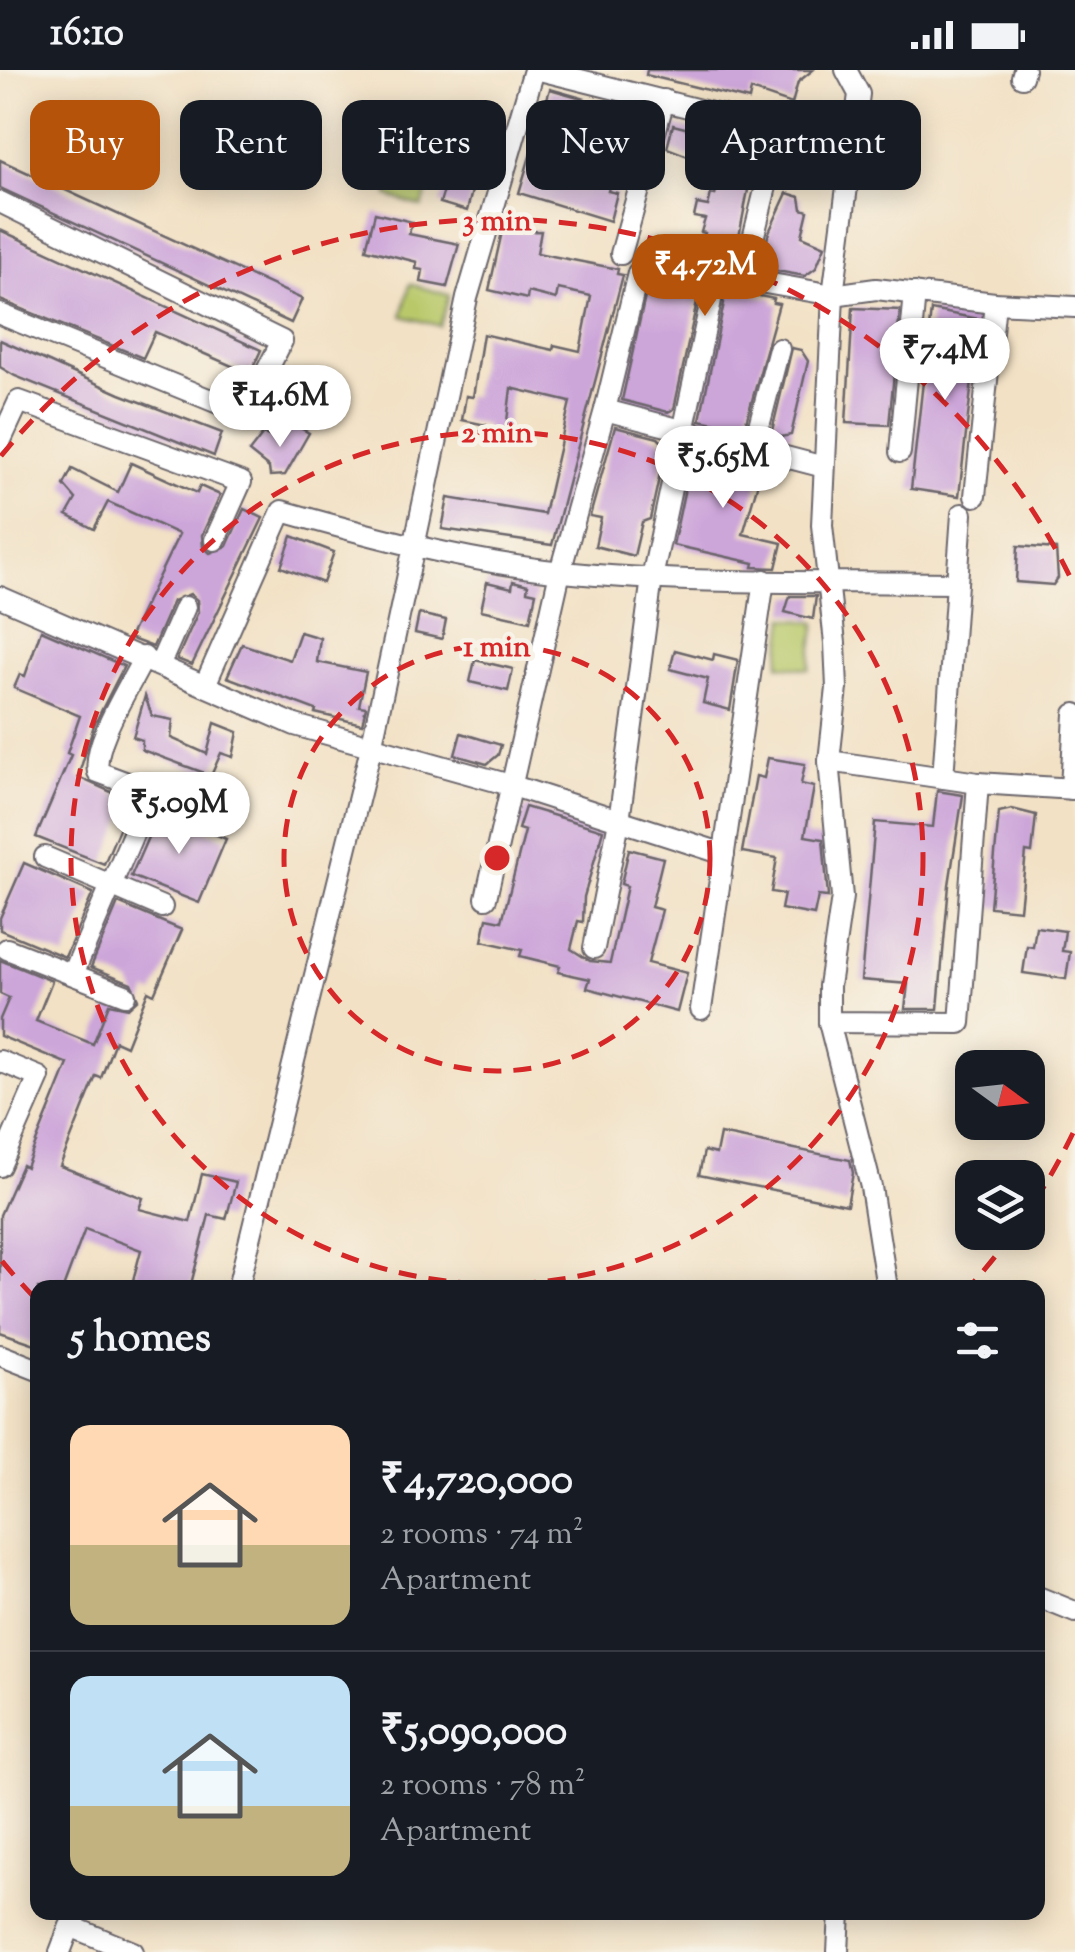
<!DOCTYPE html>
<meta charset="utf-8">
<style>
body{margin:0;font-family:"Sorts Mill Goudy",serif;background:#20242c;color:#f1f3f6;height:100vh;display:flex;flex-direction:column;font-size:38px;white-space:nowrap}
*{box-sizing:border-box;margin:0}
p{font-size:32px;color:#9ea1a6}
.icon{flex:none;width:55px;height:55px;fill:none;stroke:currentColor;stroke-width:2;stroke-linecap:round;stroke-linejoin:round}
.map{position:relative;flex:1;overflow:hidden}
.sheet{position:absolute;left:30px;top:1210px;width:1015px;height:640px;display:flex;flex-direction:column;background:#171b24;border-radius:20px;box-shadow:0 5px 25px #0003}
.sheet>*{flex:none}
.hud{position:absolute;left:30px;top:30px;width:1015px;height:90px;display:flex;gap:20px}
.needle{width:65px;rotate:105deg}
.buttons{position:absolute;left:955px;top:980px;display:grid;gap:20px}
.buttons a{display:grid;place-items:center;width:90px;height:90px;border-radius:20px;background:#171b24;box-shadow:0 5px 25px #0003;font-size:50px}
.price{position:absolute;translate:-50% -85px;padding:0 22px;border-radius:35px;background:#fff;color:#222;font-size:32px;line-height:65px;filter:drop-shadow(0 2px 5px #0008)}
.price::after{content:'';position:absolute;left:50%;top:60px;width:30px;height:22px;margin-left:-15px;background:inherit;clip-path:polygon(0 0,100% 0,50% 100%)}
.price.on{background:#b45309;color:#fff}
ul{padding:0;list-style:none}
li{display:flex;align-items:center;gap:30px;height:250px;padding:0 40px}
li+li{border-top:2px solid #363941}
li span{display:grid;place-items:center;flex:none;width:280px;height:200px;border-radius:20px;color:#555}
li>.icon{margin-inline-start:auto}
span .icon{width:120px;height:120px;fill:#fffc;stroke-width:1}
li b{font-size:42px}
h2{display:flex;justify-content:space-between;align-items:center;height:120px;padding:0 40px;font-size:42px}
.tag{padding:0 35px;border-radius:20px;background:#171b24;box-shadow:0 5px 25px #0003;font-size:35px;line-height:90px}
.tag.on{background:#b45309;color:#fff}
.status{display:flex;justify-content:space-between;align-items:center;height:70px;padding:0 50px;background:#171b24;direction:ltr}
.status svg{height:28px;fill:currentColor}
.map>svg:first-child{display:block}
.green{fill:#b9c96b;stroke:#6e7653;stroke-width:2.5}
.building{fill:#cca5d9}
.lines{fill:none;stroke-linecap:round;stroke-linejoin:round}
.minor-casing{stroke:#6b656b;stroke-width:24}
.minor{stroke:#fff;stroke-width:20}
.ring{fill:none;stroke:#d62828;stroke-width:5;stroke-dasharray:18 12}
.centre{fill:#d62828;stroke:#f7f3e8;stroke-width:5}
.ring-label{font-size:30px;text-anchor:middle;font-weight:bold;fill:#d62828;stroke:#f7f3e8;stroke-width:9;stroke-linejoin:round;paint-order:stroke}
</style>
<div class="status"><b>16:10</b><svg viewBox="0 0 49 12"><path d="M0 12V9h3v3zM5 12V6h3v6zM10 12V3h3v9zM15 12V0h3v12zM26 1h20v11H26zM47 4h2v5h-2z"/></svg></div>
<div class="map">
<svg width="1075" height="1882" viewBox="0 0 1075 1882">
<rect width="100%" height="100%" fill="#f7f3e8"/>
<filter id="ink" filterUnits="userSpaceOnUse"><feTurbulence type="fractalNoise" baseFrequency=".01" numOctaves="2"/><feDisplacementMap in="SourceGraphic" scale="20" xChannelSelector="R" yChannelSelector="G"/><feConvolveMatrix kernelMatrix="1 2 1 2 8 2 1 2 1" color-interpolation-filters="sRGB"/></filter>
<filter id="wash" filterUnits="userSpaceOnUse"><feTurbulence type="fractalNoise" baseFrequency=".0048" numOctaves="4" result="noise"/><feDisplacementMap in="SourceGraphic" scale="40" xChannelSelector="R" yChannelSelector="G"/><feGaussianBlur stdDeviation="2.25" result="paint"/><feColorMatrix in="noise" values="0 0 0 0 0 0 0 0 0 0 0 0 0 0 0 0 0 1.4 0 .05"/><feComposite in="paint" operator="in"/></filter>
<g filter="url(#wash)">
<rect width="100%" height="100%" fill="#f2e1c5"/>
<g class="green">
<path d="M404,74L439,85L422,137L388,126Z"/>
<path d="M410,214L449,225L440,256L402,246Z"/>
<path d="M785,548L816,553L809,599L779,595Z"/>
</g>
<g id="blocks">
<g class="building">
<path d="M647,0H813L798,12L792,34L751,20L749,30L646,5Z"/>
<path d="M550,19L585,29L576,69L619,82L608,121L617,123L610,151L519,123Z"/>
<path d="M673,55L713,65L706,93L667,78Z"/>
<path d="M454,89L478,97L467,141L440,133Z"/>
<path d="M0,90L302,229L291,253L0,118Z"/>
<path d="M723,92L752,99L730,214L740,222L774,229L773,233L779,234L744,359L700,350L724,233L715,217H706L698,227L674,339L668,342L622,330L651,200L694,208L705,163L701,162L705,149L694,147L697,134L708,136L711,124L715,125Z"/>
<path d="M787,123L800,127L802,139L808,141L802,166L825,176L816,198L805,206L760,198L769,162Z"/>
<path d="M375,143L412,152L409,164L459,174L447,217L421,212L423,200L416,199L417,192L366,179Z"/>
<path d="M0,160L261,280L250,304L155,262L143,288L0,230Z"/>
<path d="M541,161L537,183L618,199L617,204L623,205L552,475L442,459L448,428L544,444L570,332L511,318L505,368L484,365L486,355L462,350L466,326L473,327L483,264L553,280L554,275L580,281L591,226L558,219L556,229L528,222L527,229L489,220L502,162Z"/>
<path d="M853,238L900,240L889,355L846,353Z"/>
<path d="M931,240L979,249L959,426L911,419Z"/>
<path d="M0,270L120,324L222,363L214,386L15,306L0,297Z"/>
<path d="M792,278L801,280L808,291L791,365L781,367L771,365Z"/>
<path d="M290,352L309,363L285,405L270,406L269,398L249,382L263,364L280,369Z"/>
<path d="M615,357L658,368L666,376L650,449L642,452L634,486L595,476L601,448L590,446Z"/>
<path d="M693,380L763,395L743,464L782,473L776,498L753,497L754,493L673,475Z"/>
<path d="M131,393L197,423L200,416L220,425L202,465L203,477L210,483L227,476L244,439L263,448L192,595L177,589L198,542L197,530L190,524L173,531L153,577L129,568L179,464L108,432L94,459L67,445L76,429L64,415L72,399L118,422Z"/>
<path d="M292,466L334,482L323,513L281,497Z"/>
<path d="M1018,476L1056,479L1058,508L1053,515L1016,512Z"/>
<path d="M513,511L528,515L527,521L536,523L530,551L481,540L487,512L512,518Z"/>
<path d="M790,526H816L813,549L785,542Z"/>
<path d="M419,544L446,550L442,569L415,563Z"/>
<path d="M41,560L124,596L94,655L78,707L131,731L104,794L36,767L71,685L67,683L80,646L14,618L20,604L25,606Z"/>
<path d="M300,562L320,568L317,592L366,602L359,636L366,637L362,654L315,643L316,640L227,607L242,574L290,590Z"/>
<path d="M675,580L713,590L714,584L738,590L730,640L703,633L708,609L670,599Z"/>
<path d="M475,590L513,599L508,621L470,612Z"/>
<path d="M145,626L152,646L173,650L171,668L207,684L215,653L238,662L233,687L221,683L207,715L199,712L202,702L142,680V670L133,667Z"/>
<path d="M461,663L501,675L498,685L487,694L455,685Z"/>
<path d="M768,688L805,694L801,714L814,717L805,766L823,769L828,827L818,826L814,845L781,839L784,824L771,822L777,788L742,782L756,706L764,708Z"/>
<path d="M937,721L963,725L949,815L938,939H905L908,914L861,910L875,752L933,757Z"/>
<path d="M525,737L603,760L584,827L583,852L578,851L571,879L590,891L610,893L627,816L621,814L629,779L663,788L651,837L662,840L648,893L687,903L677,942L587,918L590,909L558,902L560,896L520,886L522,880L482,871L487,848L502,851L525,761L518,759Z"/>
<path d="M1012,739L1036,745L1032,783L1026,782L1020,840L990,837L999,742Z"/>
<path d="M160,740L226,769L199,833L131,806Z"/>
<path d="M24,793L93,823L65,887L0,860V848Z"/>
<path d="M118,833L182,860L154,924L148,921L126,976L115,971L101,1008L96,1006L60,1096L143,1128L139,1139L190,1152L202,1104L236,1112L226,1149L209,1145L190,1218H131L141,1180L85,1159L63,1218H38V1275L0,1262V1145L22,1095L26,1097L68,994L0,966V949L9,928L0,924V890L52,911L36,951L93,974L109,934L128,938L138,929L131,913L91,897Z"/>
<path d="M1036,857L1065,861L1062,881L1070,882L1066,909L1023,903L1027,876L1033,877Z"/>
<path d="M720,1064L850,1090L853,1103L847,1135L699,1105L704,1081L716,1084Z"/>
</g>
</g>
</g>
<g filter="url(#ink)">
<use href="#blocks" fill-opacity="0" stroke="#6b656b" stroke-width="2.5"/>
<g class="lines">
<g class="minor-casing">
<g id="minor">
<path d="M540,0L780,60L743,209L833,225L876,219L995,233L1075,237"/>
<path d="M846,0L859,24L833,225L822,455L835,573L837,618L829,691L842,827L829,916V952L960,953L978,713L1075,719"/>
<path d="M1022,7L1024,0"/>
<path d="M780,60L851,73"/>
<path d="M0,132L282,271L245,344L0,244"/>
<path d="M621,184L664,30"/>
<path d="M605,340L638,203"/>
<path d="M0,372L19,331L241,412L215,470"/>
<path d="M753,379L779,279"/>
<path d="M900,382L915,223"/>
<path d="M975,426L995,233"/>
<path d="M0,527L295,655L510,715L724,784"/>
<path d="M144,587C131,615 92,673 98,702L211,744"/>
<path d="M160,594L185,537"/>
<path d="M205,615L282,441C374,467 467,492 563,502C693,515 826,511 957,513"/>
<path d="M829,691L978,713"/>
<path d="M943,708L962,444"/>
<path d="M1071,719L1075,644"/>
<path d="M45,787L162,837"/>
<path d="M486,828L560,502L605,340L824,397"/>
<path d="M594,878L619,751L652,508L711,230"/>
<path d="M7,879L125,925"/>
<path d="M73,904L151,722"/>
<path d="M701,939L764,510"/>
<path d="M829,952L871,1117L887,1218"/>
<path d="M0,991L39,1007L0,1096"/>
<path d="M238,1218L371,678L467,228L534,0"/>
<path d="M0,1285L38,1300"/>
<path d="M1038,1527L1075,1542"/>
<path d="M60,1882L70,1856L133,1882"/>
<path d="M838,1882L840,1842"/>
</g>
</g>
<use href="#minor" class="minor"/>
</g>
</g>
<g class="ring">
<circle cx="497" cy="788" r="213"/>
<circle cx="497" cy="788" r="426"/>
<path d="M1073 1063A638 638 0 0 1 1029 1140M1013 1163A638 638 0 0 1 971 1215M34 1227A638 638 0 0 1 1 1190M1 386A638 638 0 0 1 1073 513"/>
</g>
<circle cx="497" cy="788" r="15" class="centre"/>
<g class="ring-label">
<text x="497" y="160">3 min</text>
<text x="497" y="372">2 min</text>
<text x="497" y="586">1 min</text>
</g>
</svg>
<div class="buttons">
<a><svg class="needle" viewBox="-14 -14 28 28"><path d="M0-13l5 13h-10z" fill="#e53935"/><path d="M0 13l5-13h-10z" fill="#9ea1a6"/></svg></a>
<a><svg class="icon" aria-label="layers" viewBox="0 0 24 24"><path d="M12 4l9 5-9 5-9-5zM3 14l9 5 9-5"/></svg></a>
</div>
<b class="price on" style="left:705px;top:249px">₹4.72M</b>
<b class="price" style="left:945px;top:333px">₹7.4M</b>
<b class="price" style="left:280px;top:380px">₹14.6M</b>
<b class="price" style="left:723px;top:441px">₹5.65M</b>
<b class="price" style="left:179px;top:787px">₹5.09M</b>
<div class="hud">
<a class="tag on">Buy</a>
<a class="tag">Rent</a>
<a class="tag">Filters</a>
<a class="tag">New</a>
<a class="tag">Apartment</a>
</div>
<section class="sheet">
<h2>5 homes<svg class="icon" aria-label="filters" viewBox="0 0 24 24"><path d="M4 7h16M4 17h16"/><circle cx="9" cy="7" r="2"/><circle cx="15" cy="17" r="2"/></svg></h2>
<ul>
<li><span style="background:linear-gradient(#ffd9b3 60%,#c2b280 0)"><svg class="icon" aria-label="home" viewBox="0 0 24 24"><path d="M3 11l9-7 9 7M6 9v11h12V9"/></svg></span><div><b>₹4,720,000</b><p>2 rooms · 74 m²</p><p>Apartment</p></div></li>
<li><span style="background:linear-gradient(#bfe0f5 65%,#c2b280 0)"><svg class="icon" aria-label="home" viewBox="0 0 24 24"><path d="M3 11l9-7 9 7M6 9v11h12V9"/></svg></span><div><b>₹5,090,000</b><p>2 rooms · 78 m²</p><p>Apartment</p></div></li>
</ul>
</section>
</div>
